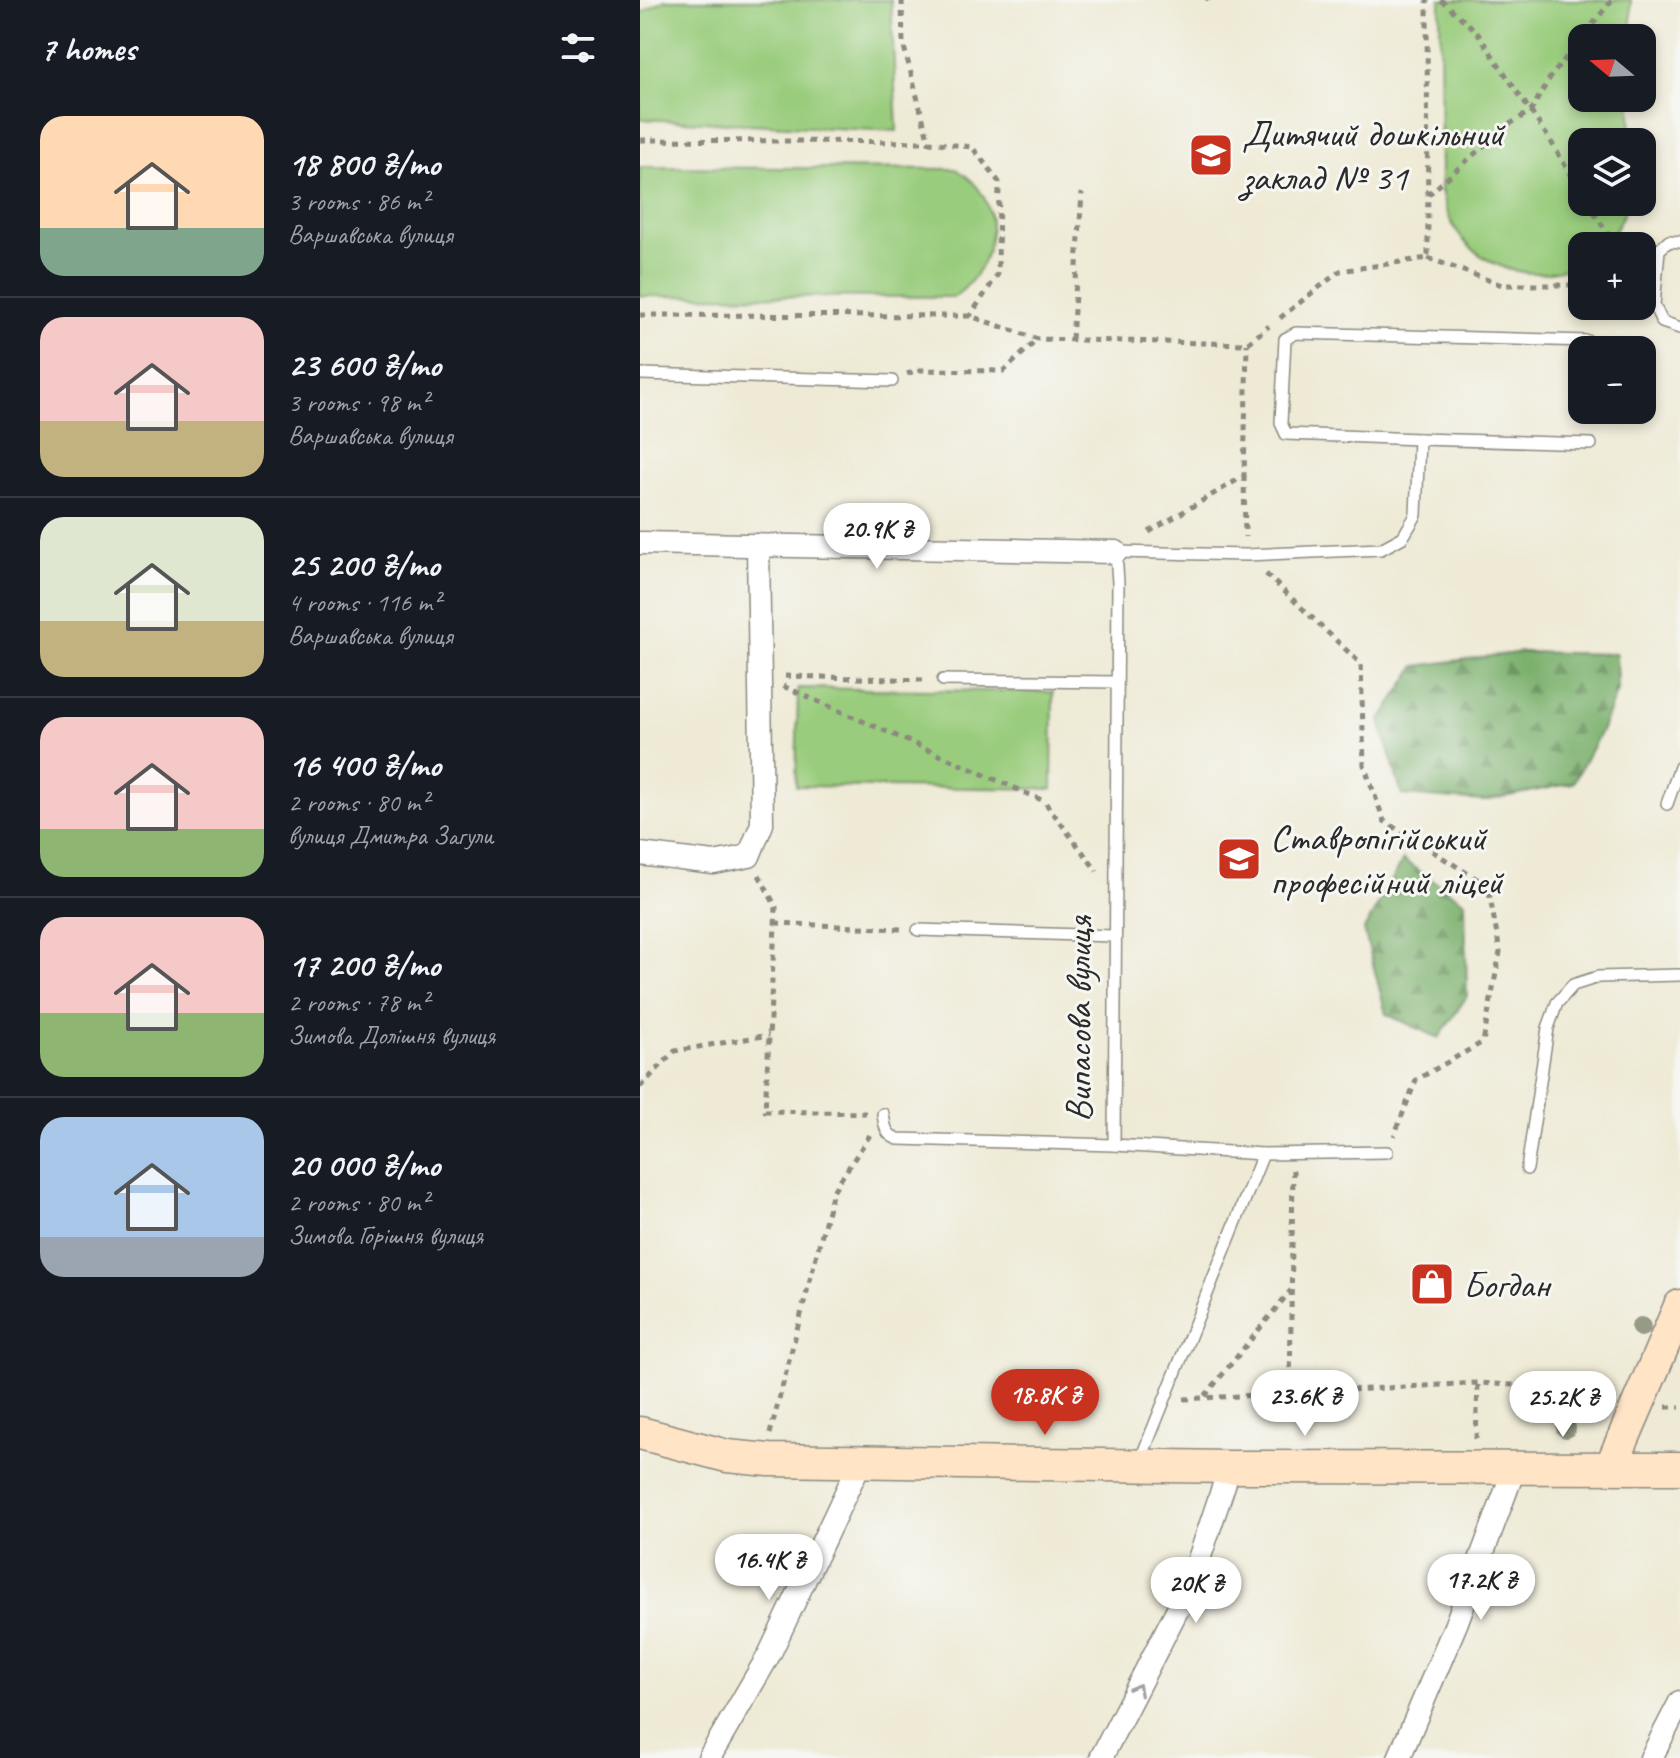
<!DOCTYPE html>
<meta charset="utf-8">
<style>
body{margin:0;font-family:Caveat,sans-serif;background:#242831;color:#f1f3f6;height:100vh;display:flex;flex-direction:column;font-size:30px;white-space:nowrap}
*{box-sizing:border-box;margin:0}
p{font-size:26px;color:#9ea1a6}
.icon{flex:none;width:44px;height:44px;fill:none;stroke:currentColor;stroke-width:2;stroke-linecap:round;stroke-linejoin:round}
.map{position:relative;flex:1;overflow:hidden}
.details{display:flex;flex-direction:column;background:#171b24;width:640px}
.details>*{flex:none}
.needle{width:52px;rotate:289deg}
.fabs{position:absolute;left:928px;top:24px;display:grid;gap:16px}
.fabs a{display:grid;place-items:center;width:88px;height:88px;border-radius:16px;background:#171b24;box-shadow:0 4px 12px #0003;font-size:40px}
.price{position:absolute;translate:-50% -68px;padding:0 18px;border-radius:28px;background:#fff;color:#222;font-size:26px;line-height:52px;filter:drop-shadow(0 2px 4px #0008)}
.price::after{content:'';position:absolute;left:50%;top:48px;width:24px;height:18px;margin-left:-12px;background:inherit;clip-path:polygon(0 0,100% 0,50% 100%)}
.price.current{background:#c8321e;color:#fff}
ul{padding:0;list-style:none}
li{display:flex;align-items:center;gap:24px;height:200px;padding:0 40px}
li+li{border-top:2px solid #363941}
li span{display:grid;place-items:center;flex:none;width:224px;height:160px;border-radius:24px;color:#555}
li>.icon{margin-inline-start:auto}
span .icon{width:96px;height:96px;fill:#fffc;stroke-width:1}
li b{font-size:34px}
h2{display:flex;justify-content:space-between;align-items:center;height:96px;padding:0 40px;font-size:34px}
main{display:flex;flex:1;min-height:0}
.map>svg:first-child{display:block}
.grass{fill:#99cc7c;stroke:#627c54;stroke-width:2}
.forest{fill:url(#forest-firs);stroke:#526e4c;stroke-width:2}
.lines{fill:none;stroke-linecap:round;stroke-linejoin:round}
.lane-casing{stroke:#8c8a80;stroke-width:14}
.street-casing{stroke:#8c8a80;stroke-width:25}
.secondary-casing{stroke:#8c8a80;stroke-width:35}
.path{stroke:#8c8a80;stroke-width:5;stroke-dasharray:6 6;stroke-linecap:butt}
.lane{stroke:#fff;stroke-width:11}
.street{stroke:#fff;stroke-width:22}
.secondary{stroke:#ffe4c6;stroke-width:32}
.tree{fill:#959b85}
.oneway{stroke:#a0a0a0}
.labels{text-anchor:middle;stroke-width:6;stroke-linejoin:round;paint-order:stroke}
.poi-label{font-size:38px;fill:#2b2b2b;stroke:#f6f6f2;text-anchor:start}
.street-label{font-size:38px;fill:#2b2b2b;stroke:#f6f6f2}
</style>
<main>
<section class="details">
<h2>7 homes<svg class="icon" aria-label="filters" viewBox="0 0 24 24"><path d="M4 7h16M4 17h16"/><circle cx="9" cy="7" r="2"/><circle cx="15" cy="17" r="2"/></svg></h2>
<ul>
<li><span style="background:linear-gradient(#ffd9b3 70%,#7fa58c 0)"><svg class="icon" aria-label="home" viewBox="0 0 24 24"><path d="M3 11l9-7 9 7M6 9v11h12V9"/></svg></span><div><b>18 800 ₴/mo</b><p>3 rooms · 86 m²</p><p>Варшавська вулиця</p></div></li>
<li><span style="background:linear-gradient(#f6c9c9 65%,#c2b280 0)"><svg class="icon" aria-label="home" viewBox="0 0 24 24"><path d="M3 11l9-7 9 7M6 9v11h12V9"/></svg></span><div><b>23 600 ₴/mo</b><p>3 rooms · 98 m²</p><p>Варшавська вулиця</p></div></li>
<li><span style="background:linear-gradient(#dfe7d0 65%,#c2b280 0)"><svg class="icon" aria-label="home" viewBox="0 0 24 24"><path d="M3 11l9-7 9 7M6 9v11h12V9"/></svg></span><div><b>25 200 ₴/mo</b><p>4 rooms · 116 m²</p><p>Варшавська вулиця</p></div></li>
<li><span style="background:linear-gradient(#f6c9c9 70%,#8fb573 0)"><svg class="icon" aria-label="home" viewBox="0 0 24 24"><path d="M3 11l9-7 9 7M6 9v11h12V9"/></svg></span><div><b>16 400 ₴/mo</b><p>2 rooms · 80 m²</p><p>вулиця Дмитра Загули</p></div></li>
<li><span style="background:linear-gradient(#f6c9c9 60%,#8fb573 0)"><svg class="icon" aria-label="home" viewBox="0 0 24 24"><path d="M3 11l9-7 9 7M6 9v11h12V9"/></svg></span><div><b>17 200 ₴/mo</b><p>2 rooms · 78 m²</p><p>Зимова Долішня вулиця</p></div></li>
<li><span style="background:linear-gradient(#a9c7e8 75%,#9aa5b1 0)"><svg class="icon" aria-label="home" viewBox="0 0 24 24"><path d="M3 11l9-7 9 7M6 9v11h12V9"/></svg></span><div><b>20 000 ₴/mo</b><p>2 rooms · 80 m²</p><p>Зимова Горішня вулиця</p></div></li>
</ul>
</section>
<div class="map">
<svg width="1040" height="1758" viewBox="0 0 1040 1758">
<defs>
<pattern id="forest-firs" width="22" height="20" patternUnits="userSpaceOnUse" patternTransform="scale(2)"><rect width="22" height="20" fill="#7ab06c"/><path d="M5 1l3.5 6h-7zM16 11l3.5 6h-7z" fill="#648f59"/></pattern>
</defs>
<rect width="100%" height="100%" fill="#f6f6f2"/>
<filter id="ink" filterUnits="userSpaceOnUse"><feTurbulence type="fractalNoise" baseFrequency=".0125" numOctaves="2"/><feDisplacementMap in="SourceGraphic" scale="16" xChannelSelector="R" yChannelSelector="G"/><feConvolveMatrix kernelMatrix="1 2 1 2 8 2 1 2 1" color-interpolation-filters="sRGB"/></filter>
<filter id="wash" filterUnits="userSpaceOnUse"><feTurbulence type="fractalNoise" baseFrequency=".006" numOctaves="4" result="noise"/><feDisplacementMap in="SourceGraphic" scale="32" xChannelSelector="R" yChannelSelector="G"/><feGaussianBlur stdDeviation="1.8" result="paint"/><feColorMatrix in="noise" values="0 0 0 0 0 0 0 0 0 0 0 0 0 0 0 0 0 1.4 0 .05"/><feComposite in="paint" operator="in"/></filter>
<g filter="url(#wash)">
<rect width="100%" height="100%" fill="#eeead5"/>
<g class="grass">
<path d="M25,0H251L257,131L0,119V14Z"/>
<path d="M800,0H991V38H942V98H991V142H942V202H988C982,219 975,234 962,246H942V261C899,287 837,269 813,225C806,214 804,203 801,190Z"/>
<path d="M0,167L316,169C368,199 358,265 314,297L0,296Z"/>
<path d="M158,688L413,692L412,789L156,786Z"/>
</g>
<g class="forest">
<path d="M883,652L976,654L977,690L962,729L933,783L844,801L762,795L740,721L776,666Z"/>
<path d="M763,860L825,902L827,996L799,1038L746,1014L724,930Z"/>
</g>
</g>
<g filter="url(#ink)">
<g class="lines">
<g class="lane-casing">
<g id="lane">
<path d="M1040,242L1029,241L1019,250L1014,305L1022,322L1040,328"/>
<path d="M0,374L252,381"/>
<path d="M779,439L646,434L641,423L645,339L656,333L948,341"/>
<path d="M303,680L477,682"/>
<path d="M1027,804L1040,767"/>
<path d="M278,930L474,936"/>
<path d="M243,1114C245,1126 245,1135 258,1139L474,1145"/>
<path d="M623,1154L747,1152"/>
<path d="M887,1169L908,1028L917,1003L933,985L958,977L1040,975"/>
<path d="M500,1461L623,1154L474,1145L478,583L476,552L606,555L741,549L763,537L776,515L779,439L951,444"/>
</g>
</g>
<g class="street-casing">
<g id="street">
<path d="M0,543L476,552"/>
<path d="M0,854L74,863L109,856L122,824L118,545"/>
<path d="M69,1758L130,1653L220,1463"/>
<path d="M461,1758L551,1583L590,1467"/>
<path d="M759,1758L816,1624L875,1467"/>
<path d="M1011,1758L1040,1702"/>
</g>
</g>
<g class="secondary-casing">
<g id="secondary">
<path d="M0,1433L87,1456L129,1460L590,1467L1040,1468"/>
<path d="M971,1467L1040,1306"/>
</g>
</g>
<g class="path">
<path d="M262,0L263,43L289,142L332,147L359,182L358,274L330,316"/>
<path d="M568,0V1"/>
<path d="M801,0L836,31L910,140L942,194"/>
<path d="M0,140L289,142"/>
<path d="M788,195L865,127L891,111L909,79L972,0"/>
<path d="M947,202L976,246"/>
<path d="M788,258L862,285H942"/>
<path d="M0,315L330,316L398,339L607,344L629,326"/>
<path d="M640,318L700,271L788,258L787,0"/>
<path d="M432,339L442,193"/>
<path d="M267,374L277,370L364,371L398,339"/>
<path d="M604,476L605,537"/>
<path d="M509,532L604,476L607,344"/>
<path d="M626,574L721,664L724,765L744,821L848,886L860,952L843,1042L776,1080L754,1136"/>
<path d="M145,676L287,680"/>
<path d="M143,686L404,801L457,871"/>
<path d="M119,875L136,907L125,1111L226,1113"/>
<path d="M135,923L261,929"/>
<path d="M0,1087L35,1051L129,1035"/>
<path d="M650,1392L653,1169"/>
<path d="M565,1396L651,1290"/>
<path d="M544,1399L838,1383L972,1391"/>
<path d="M1026,1407H1040"/>
<path d="M130,1434L193,1191L230,1135"/>
<path d="M836,1439L838,1383"/>
</g>
<use href="#lane" class="lane"/>
<use href="#street" class="street"/>
<use href="#secondary" class="secondary"/>
</g>
<g class="tree">
<circle cx="1001" cy="1327" r="10"/>
<circle cx="926" cy="1428" r="10"/>
</g>
<defs><path id="oneway-chevron" d="M-2-3.5L2.5 0L-2 3.5" fill="none" stroke-width="1.6" stroke-linecap="round" stroke-linejoin="round" transform="scale(2)"/></defs>
<use class="oneway" href="#oneway-chevron" transform="translate(497 1689) rotate(-62)"/>
</g>
<defs>
<g id="school-square" transform="scale(2.3)"><rect x="-9" y="-9" width="18" height="18" rx="4" fill="#c8321e" stroke="#f6f6f2"/><path d="M0-5L7-2L0 1L-7-2ZM-4 1L0 2.5L4 1V4Q0 6-4 4Z" fill="#fff"/></g>
<g id="university-square" transform="scale(2.3)"><rect x="-9" y="-9" width="18" height="18" rx="4" fill="#c8321e" stroke="#f6f6f2"/><path d="M0-5L7-2L0 1L-7-2ZM-4 1L0 2.5L4 1V4Q0 6-4 4Z" fill="#fff"/></g>
<g id="shop-square" transform="scale(2.3)"><rect x="-9" y="-9" width="18" height="18" rx="4" fill="#c8321e" stroke="#f6f6f2"/><path d="M-5-2.5h2.3a2.7 3.5 0 0 1 5.4 0H5L5.5 6h-11ZM-1.5-2.5h3a1.5 2.3 0 0 0-3 0Z" fill="#fff"/></g>
</defs>
<g fill-rule="evenodd">
<use href="#school-square" x="571" y="155"/>
<use href="#university-square" x="599" y="859"/>
<use href="#shop-square" x="792" y="1284"/>
</g>
<g class="labels">
<g class="poi-label">
<text x="602" y="146">Дитячий дошкільний<tspan x="602" dy="44">заклад № 31</tspan></text>
<text x="630" y="850">Ставропігійський<tspan x="630" dy="44">професійний ліцей</tspan></text>
<text x="823" y="1297">Богдан</text>
</g>
<g class="street-label">
<text transform="translate(438 1019) rotate(-90)" y="13">Випасова вулиця</text>
</g>
</g>
</svg>
<div class="fabs">
<a><svg class="needle" viewBox="-14 -14 28 28"><path d="M0-13l5 13h-10z" fill="#e53935"/><path d="M0 13l5-13h-10z" fill="#9ea1a6"/></svg></a>
<a><svg class="icon" aria-label="layers" viewBox="0 0 24 24"><path d="M12 4l9 5-9 5-9-5zM3 14l9 5 9-5"/></svg></a>
<a>+</a>
<a>−</a>
</div>
<b class="price" style="left:237px;top:571px">20.9K ₴</b>
<b class="price current" style="left:405px;top:1437px">18.8K ₴</b>
<b class="price" style="left:665px;top:1438px">23.6K ₴</b>
<b class="price" style="left:923px;top:1439px">25.2K ₴</b>
<b class="price" style="left:129px;top:1602px">16.4K ₴</b>
<b class="price" style="left:841px;top:1622px">17.2K ₴</b>
<b class="price" style="left:556px;top:1625px">20K ₴</b>
</div>
</main>
